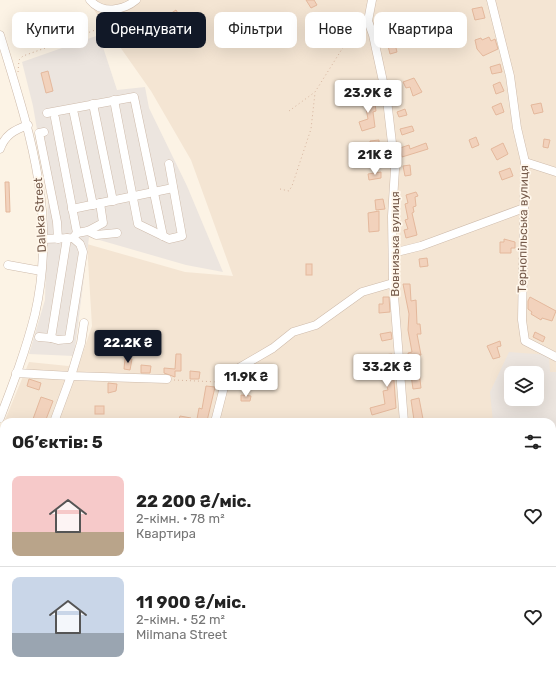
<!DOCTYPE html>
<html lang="uk">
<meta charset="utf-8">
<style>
body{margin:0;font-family:Rubik,sans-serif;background:#f2f2f2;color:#222;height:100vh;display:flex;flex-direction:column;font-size:15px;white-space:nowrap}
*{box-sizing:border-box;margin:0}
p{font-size:13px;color:#767676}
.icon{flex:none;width:22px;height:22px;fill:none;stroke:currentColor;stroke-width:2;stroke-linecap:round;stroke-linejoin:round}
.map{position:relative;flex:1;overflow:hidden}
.panel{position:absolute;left:0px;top:418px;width:556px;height:256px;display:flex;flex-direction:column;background:#fff;border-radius:12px 12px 0 0;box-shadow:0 4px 16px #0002}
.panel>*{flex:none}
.top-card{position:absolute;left:12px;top:12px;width:532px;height:36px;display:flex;gap:8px}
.fabs{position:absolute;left:504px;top:366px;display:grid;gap:8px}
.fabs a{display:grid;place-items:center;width:40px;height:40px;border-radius:8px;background:#fff;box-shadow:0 4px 16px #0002;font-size:20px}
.price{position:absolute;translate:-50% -34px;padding:0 9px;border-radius:4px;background:#fff;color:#222;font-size:13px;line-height:26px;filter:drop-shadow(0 1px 2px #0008)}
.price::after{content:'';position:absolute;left:50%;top:24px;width:12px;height:9px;margin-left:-6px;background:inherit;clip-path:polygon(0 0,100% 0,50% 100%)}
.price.current{background:#111827;color:#fff}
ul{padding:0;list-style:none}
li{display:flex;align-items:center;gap:12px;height:100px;padding:0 12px}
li+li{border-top:1px solid #e0e0e0}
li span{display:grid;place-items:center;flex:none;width:112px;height:80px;border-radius:8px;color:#555}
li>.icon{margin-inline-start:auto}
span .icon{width:48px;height:48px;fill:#fffc;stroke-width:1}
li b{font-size:17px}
h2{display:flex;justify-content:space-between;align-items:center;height:48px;padding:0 12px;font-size:17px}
.tag{padding:0 14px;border-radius:8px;background:#fff;box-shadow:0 4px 16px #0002;font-size:14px;line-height:36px}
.tag.current{background:#111827;color:#fff}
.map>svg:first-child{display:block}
.residential{fill:#f4e5d3;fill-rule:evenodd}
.industrial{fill:#ece5df;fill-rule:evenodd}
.building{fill:#f2d2bc;stroke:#e4b89c}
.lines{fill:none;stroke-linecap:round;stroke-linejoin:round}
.minor-casing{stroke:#cebbab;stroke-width:9}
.path{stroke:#d7b59f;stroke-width:1;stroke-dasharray:1 3;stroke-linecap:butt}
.minor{stroke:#fff;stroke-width:8}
.labels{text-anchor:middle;stroke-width:3.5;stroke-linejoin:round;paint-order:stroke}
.street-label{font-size:12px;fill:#755a4a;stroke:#fff7eb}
</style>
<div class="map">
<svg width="556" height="674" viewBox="0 0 556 674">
<rect width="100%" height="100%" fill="#fcf3e5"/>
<path class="residential" d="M87,0H556V674H0V432L29,362L78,367L92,326L87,244L185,272L233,276L191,160L151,91ZM511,373H537V399H511ZM4,422H552V670H4Z"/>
<g class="industrial">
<path d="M99,35L117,90L145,87L149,108L187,186L223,272L186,265L89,237L74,356L29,354L45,300L48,194L33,106L22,62Z"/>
<path d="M509,352L549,355L550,372H556V625L552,626V422H493L490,392ZM511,373H537V399H511Z"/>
</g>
<g class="building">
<path d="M306,0H314L317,5L311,8Z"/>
<path d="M482,7L485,18L475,20L472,9Z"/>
<path d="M176,10L182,20L176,24L170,14Z"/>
<path d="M392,16L394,25L381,29L379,20Z"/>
<path d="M143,20L148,29L142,33L137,23Z"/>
<path d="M489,37L491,41L495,39L498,49L483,56L477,49L475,40L481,38L482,40Z"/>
<path d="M395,44L397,52L390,54L388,46Z"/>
<path d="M500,64L502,72L492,74L490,67Z"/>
<path d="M48,71L53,91L46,93L41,73Z"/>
<path d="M414,78L422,92L413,96L410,87L406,88L403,82Z"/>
<path d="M500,82L504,91L496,94L493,85Z"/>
<path d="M368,94L370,105L375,104L376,111L373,112L375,127L362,131L359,122L368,119L365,103L361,104L360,96Z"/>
<path d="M501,103L504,112L496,115L492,107Z"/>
<path d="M541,103L543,112L534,114L531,105Z"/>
<path d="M405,109L407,115L399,117L397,112Z"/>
<path d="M412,126L414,131L402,135L400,129Z"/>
<path d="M476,137L479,145L472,148L469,140Z"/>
<path d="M544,139L550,140L548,148L543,147Z"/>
<path d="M379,140V147L371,148L370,141Z"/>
<path d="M426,143L428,149L402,157L400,148L409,145L410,149Z"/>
<path d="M503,143L508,154L497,160L491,149Z"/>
<path d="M410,165L411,175L405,176L403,166Z"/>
<path d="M510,168L513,176L502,180L499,172Z"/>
<path d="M381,172V178L369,180L368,174Z"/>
<path d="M5,182H9L10,212H6Z"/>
<path d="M416,192L418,196L415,197L416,206L413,207L414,212L412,213L417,235L406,238L404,230L408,229L405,220L408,219L405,204L408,203L406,195Z"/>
<path d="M383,199L385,209L376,210L375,200Z"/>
<path d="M379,211V231L369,232L368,213Z"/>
<path d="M504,239L515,242V248H511V253H500V242H504Z"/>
<path d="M427,258L428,266L420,267L419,259Z"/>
<rect x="306" y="264" width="6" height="11"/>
<path d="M403,284H410L411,301L416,300L417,324H420L421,334H417L421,355H417L421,388L413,389L409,361L408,353L412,352L408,330L409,314Z"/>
<path d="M383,297H389L390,312L379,313V304H383Z"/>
<path d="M530,297L556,311L552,321L542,318L541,320L531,314L532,312L528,309V301Z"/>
<path d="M391,332L392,339L382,341L380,334Z"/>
<path d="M535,332L545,337L543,342L533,337Z"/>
<path d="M500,341L501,346L497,347L500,357L493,359L487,346Z"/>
<path d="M176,354H181V371H175V377L164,373V368L175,369Z"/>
<path d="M392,354L396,408L372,415L370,408L385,404L383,391L388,390L385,379L384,355Z"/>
<path d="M125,358L132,359L130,370L124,369Z"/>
<path d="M141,365L151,366L150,373H141Z"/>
<path d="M190,371L200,372L199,379H190Z"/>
<path d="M29,379L41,383L39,390L27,386Z"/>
<path d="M108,383L117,384L116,391L108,393Z"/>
<path d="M206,386L215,387L207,421L197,419L199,408L202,409Z"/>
<path d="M241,395L251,396L250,401H241Z"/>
<path d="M41,397L53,401L45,422L33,419Z"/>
<path d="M419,398L423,419L414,420L411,400Z"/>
<rect x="95" y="406" width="9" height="8"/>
<path d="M180,416L191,418L190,422H178Z"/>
</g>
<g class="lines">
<g class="minor-casing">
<g id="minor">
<path d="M90,0C102,15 124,10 136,0"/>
<path d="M372,0L368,21L373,35L387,100L395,169L392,216L393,283L404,422"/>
<path d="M491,0L510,76L517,128L525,162L522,320L525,341L556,357"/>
<path d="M0,35C29,130 58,213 35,314C26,350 13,384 0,418"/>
<path d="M114,100L138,224L169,239L182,236L169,164"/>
<path d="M93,104L113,201"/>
<path d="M47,113L134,97L163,236"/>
<path d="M74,114L93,205"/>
<path d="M44,132L39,133L57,222L58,239"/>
<path d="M0,149C5,135 14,130 28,125"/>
<path d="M525,162L556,172"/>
<path d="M72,209L173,188"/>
<path d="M88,231L96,235L117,233"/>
<path d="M77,233L88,231L103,223L100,203"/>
<path d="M43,239L73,238L77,233L55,118"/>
<path d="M393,253L421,246L524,208"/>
<path d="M8,265L41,271"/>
<path d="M84,323L81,343L71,376L167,379"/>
<path d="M39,337L51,338L67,238"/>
<path d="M51,338L58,340L69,339L83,252L80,244L73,238"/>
<path d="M16,373L71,376L54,422"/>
<path d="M215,422L225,383L232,372L273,348L293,332L316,325L362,292L393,283"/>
<path d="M440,670L441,674"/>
<path d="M5,674L6,670"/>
<path d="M168,674L169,670"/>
</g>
</g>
<g class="path">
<path d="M18,72L19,60L23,56L101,28L110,16"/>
<path d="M289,111L315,92L342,49L363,28"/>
<path d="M280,189L289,191L292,186L311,129L315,93"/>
<path d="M174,380L219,382"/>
</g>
<use href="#minor" class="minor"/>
</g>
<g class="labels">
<g class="street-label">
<text transform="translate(40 215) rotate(-93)" y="4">Daleka Street</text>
<text transform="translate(523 229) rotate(-89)" y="4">Тернопільська вулиця</text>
<text transform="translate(395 244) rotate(-90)" y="4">Вовнизька вулиця</text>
</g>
</g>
</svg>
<div class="fabs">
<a><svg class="icon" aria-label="layers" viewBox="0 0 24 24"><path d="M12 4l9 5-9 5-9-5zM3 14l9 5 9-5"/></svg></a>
</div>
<b class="price" style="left:368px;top:114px">23.9K ₴</b>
<b class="price" style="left:375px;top:176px">21K ₴</b>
<b class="price current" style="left:128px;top:364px">22.2K ₴</b>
<b class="price" style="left:387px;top:388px">33.2K ₴</b>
<b class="price" style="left:246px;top:398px">11.9K ₴</b>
<div class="top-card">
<a class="tag">Купити</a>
<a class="tag current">Орендувати</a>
<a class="tag">Фільтри</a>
<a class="tag">Нове</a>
<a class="tag">Квартира</a>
</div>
<section class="panel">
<h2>Об’єктів: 5<svg class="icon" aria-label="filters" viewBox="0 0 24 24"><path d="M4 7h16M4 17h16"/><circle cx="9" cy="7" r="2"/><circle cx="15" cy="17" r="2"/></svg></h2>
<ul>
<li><span style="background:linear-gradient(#f6c9c9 70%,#b9a48a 0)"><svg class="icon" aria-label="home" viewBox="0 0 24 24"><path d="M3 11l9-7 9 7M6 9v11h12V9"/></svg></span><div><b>22 200 ₴/міс.</b><p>2-кімн. · 78 m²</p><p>Квартира</p></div><svg class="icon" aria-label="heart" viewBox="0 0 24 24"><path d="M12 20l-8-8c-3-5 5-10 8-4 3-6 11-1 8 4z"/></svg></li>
<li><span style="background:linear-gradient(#c9d6e8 70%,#9aa5b1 0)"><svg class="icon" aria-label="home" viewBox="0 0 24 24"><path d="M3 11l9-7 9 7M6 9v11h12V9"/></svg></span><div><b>11 900 ₴/міс.</b><p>2-кімн. · 52 m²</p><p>Milmana Street</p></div><svg class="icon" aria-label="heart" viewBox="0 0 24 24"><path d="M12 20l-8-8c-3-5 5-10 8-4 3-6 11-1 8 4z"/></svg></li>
</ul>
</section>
</div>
